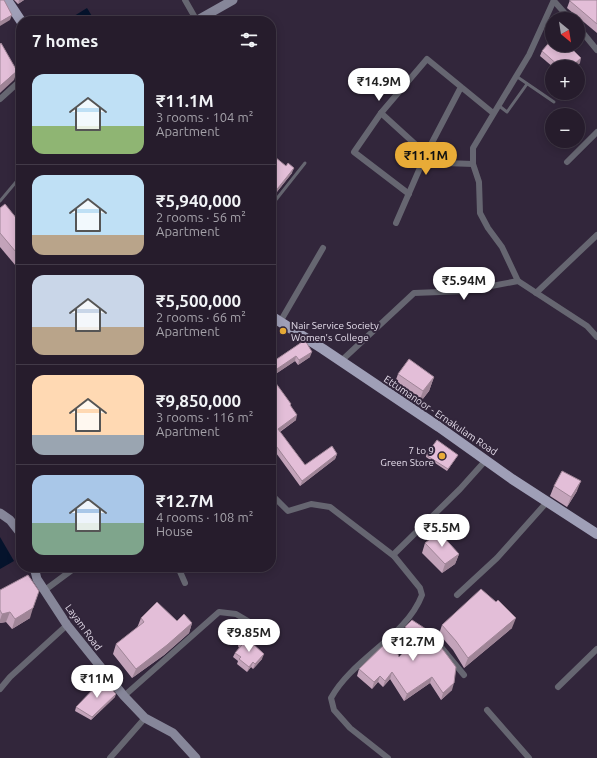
<!DOCTYPE html>
<meta charset="utf-8">
<style>
body{margin:0;font-family:Ubuntu,sans-serif;background:#2e2534;color:#f1f3f6;height:100vh;display:flex;flex-direction:column;font-size:15px;white-space:nowrap}
*{box-sizing:border-box;margin:0}
p{font-size:13px;color:#a4a1a9}
.icon{flex:none;width:22px;height:22px;fill:none;stroke:currentColor;stroke-width:2;stroke-linecap:round;stroke-linejoin:round}
.map{position:relative;flex:1;overflow:hidden}
.side{position:absolute;left:16px;top:16px;width:260px;height:556px;display:flex;flex-direction:column;background:#261c2c;border-radius:16px;box-shadow:0 2px 10px #0003,0 0 0 1px #423a48}
.side>*{flex:none}
.needle{width:26px;rotate:150deg}
.fabs{position:absolute;left:545px;top:12px;display:grid;gap:8px}
.fabs a{display:grid;place-items:center;width:40px;height:40px;border-radius:50%;background:#261c2c;box-shadow:0 2px 10px #0003,0 0 0 1px #423a48;font-size:20px}
.price{position:absolute;translate:-50% -34px;padding:0 9px;border-radius:14px;background:#fff;color:#222;font-size:13px;line-height:26px;filter:drop-shadow(0 1px 2px #0008)}
.price::after{content:'';position:absolute;left:50%;top:24px;width:12px;height:9px;margin-left:-6px;background:inherit;clip-path:polygon(0 0,100% 0,50% 100%)}
.price.on{background:#e8ab37;color:#111}
ul{padding:0;list-style:none}
li{display:flex;align-items:center;gap:12px;height:100px;padding:0 16px}
li+li{border-top:1px solid #423a48}
li span{display:grid;place-items:center;flex:none;width:112px;height:80px;border-radius:12px;color:#555}
li>.icon{margin-inline-start:auto}
span .icon{width:48px;height:48px;fill:#fffc;stroke-width:1}
li b{font-size:17px}
h2{display:flex;justify-content:space-between;align-items:center;height:48px;padding:0 16px;font-size:17px}
.map>svg:first-child{display:block}
.water{fill:#05132c}
.lines{fill:none;stroke-linecap:round;stroke-linejoin:round}
.lane{stroke:#666671;stroke-width:3}
.street{stroke:#666671;stroke-width:6}
.secondary{stroke:#868699;stroke-width:9}
.primary{stroke:#9f9fb7;stroke-width:10}
.wall{fill:#c3a3ba}
.shaded-wall{fill:#9f8597}
.building{fill:#e3bed8;stroke:#9f8597}
.poi-dot{fill:#e8ab37;stroke:#32263b;stroke-width:1.5}
.labels{text-anchor:middle;stroke-width:4;stroke-linejoin:round;paint-order:stroke}
.poi-label{font-size:10px;fill:#e3dbe9;stroke:#32263b;text-anchor:start}
.street-label{font-size:10px;fill:#e3dbe9;stroke:#32263b}
</style>
<div class="map">
<svg width="597" height="758" viewBox="0 0 597 758">
<rect width="100%" height="100%" fill="#32263b"/>
<g class="water">
<path d="M87,8L95,21H66Z"/>
<path d="M0,537L14,561L0,569Z"/>
</g>
<g class="lines">
<g class="lane">
<path d="M516,76L554,102"/>
<path d="M498,105L507,112L527,84"/>
<path d="M0,201L21,176"/>
<path d="M271,206L305,163"/>
</g>
<g class="street">
<path d="M185,0L197,21"/>
<path d="M554,1L570,19"/>
<path d="M578,27L597,50"/>
<path d="M461,87L426,154L381,113L427,59L493,113"/>
<path d="M0,99L21,80"/>
<path d="M381,113L354,152L409,194"/>
<path d="M567,162L597,132"/>
<path d="M396,223L426,154L445,163L473,164"/>
<path d="M518,281L502,247L488,228L480,213L479,182L473,164V148L529,55L554,0"/>
<path d="M536,293L597,235"/>
<path d="M280,322L323,248"/>
<path d="M340,362L414,293L465,291L518,281L587,326L597,337"/>
<path d="M271,494L288,511L311,504L330,507L394,556"/>
<path d="M178,567L185,583"/>
<path d="M45,590L76,567"/>
<path d="M457,595L497,558L547,502"/>
<path d="M436,641L464,675"/>
<path d="M558,687L597,649"/>
<path d="M0,689L10,677L67,625"/>
<path d="M124,696L219,612L236,614L253,624"/>
<path d="M487,710L529,758"/>
<path d="M110,758L145,718"/>
<path d="M388,758L350,728L334,710L331,698C353,658 406,637 422,595L420,588L394,556L395,553L460,489L486,460"/>
</g>
<g class="secondary">
<path d="M196,21L233,0"/>
<path d="M0,513L10,520L21,534"/>
<path d="M34,567L37,579L67,625L124,696L145,718L173,733L196,758"/>
</g>
<g class="primary">
<path d="M7,0L21,21"/>
<path d="M271,316L323,349L439,427L512,479L597,534"/>
</g>
</g>
<g class="wall">
<path d="M14,0H24L18,4Z"/>
<path d="M570,0H597V33L567,8Z"/>
<path d="M542,51L580,63L575,67H553L540,56Z"/>
<path d="M271,162L292,173L272,198L271,197Z"/>
<path d="M0,208L21,224V272L0,247Z"/>
<path d="M305,340L310,357L298,365L295,361L271,377V363Z"/>
<path d="M398,374L434,377L429,391L418,405L393,388Z"/>
<path d="M271,384L291,404V406L296,420L280,432L305,465L337,454L335,459L300,486L271,446Z"/>
<path d="M426,455H458L447,471L426,457Z"/>
<path d="M554,486L577,491L567,507L550,496Z"/>
<path d="M425,543L459,554L455,564L442,573L422,553Z"/>
<path d="M0,590L30,618L12,629L6,622L0,623Z"/>
<path d="M141,618L192,623L189,633L164,655L132,678L113,654L116,644L137,628Z"/>
<path d="M412,620L452,690L441,700L430,683L404,701L390,679L383,687L378,682L372,689L357,676L359,669L399,657L412,643L403,633L405,627Z"/>
<path d="M442,625L512,628L464,668L453,650L439,634Z"/>
<path d="M239,641L262,659L253,669L251,667L247,672L237,664L238,661L233,657L235,653L239,648L238,646Z"/>
<path d="M115,697L91,720L75,711L76,707Z"/>
</g>
<g class="shaded-wall">
<path d="M19,0H24L18,4Z"/>
<path d="M12,15L10,20L0,26V22Z"/>
<path d="M581,58L580,63L575,67H571Z"/>
<path d="M17,71L14,80L0,93V86Z"/>
<path d="M294,168L292,173L272,198L274,193Z"/>
<path d="M312,352L310,357L298,365L299,360Z"/>
<path d="M296,356L295,361L271,377V373Z"/>
<path d="M434,377L429,391L418,405L423,391Z"/>
<path d="M297,415L296,420L276,434L278,429Z"/>
<path d="M337,454L335,459L300,486L302,481Z"/>
<path d="M581,481L577,491L567,507L571,497Z"/>
<path d="M459,554L455,564L442,573L445,564Z"/>
<path d="M33,608L30,618L12,629L15,619Z"/>
<path d="M10,612L6,622L0,623V620L2,614Z"/>
<path d="M516,618L512,628L464,668L468,658Z"/>
<path d="M192,623L189,633L164,655L132,678L136,669Z"/>
<path d="M264,654L262,659L253,669L255,664Z"/>
<path d="M253,662L251,667L247,672L249,667Z"/>
<path d="M392,672L390,679L383,687L385,681Z"/>
<path d="M380,676L378,682L372,689L374,682Z"/>
<path d="M432,677L430,683L404,701L407,694Z"/>
<path d="M454,683L452,690L441,700L443,693Z"/>
<path d="M116,694L115,697L91,720L92,717Z"/>
</g>
<g class="building">
<path d="M0,0H4L12,15L0,22Z"/>
<path d="M570,0H597V24L570,1Z"/>
<path d="M552,39V45H568L581,58L571,67H560L542,51Z"/>
<path d="M1,43L17,71L0,86V44Z"/>
<path d="M275,157L286,166L288,163L294,168L274,193L271,190V184L274,181L271,179V162Z"/>
<path d="M5,204L21,224V258L0,233V208Z"/>
<path d="M305,340L312,352L299,360L296,356L271,373V363Z"/>
<path d="M409,359L434,377L423,391L398,374Z"/>
<path d="M275,382L291,404L290,405L297,415L278,429L305,465L332,446L337,454L302,481L271,439V384Z"/>
<path d="M437,440L458,455L448,469L426,455Z"/>
<path d="M562,471L581,481L571,497L554,486Z"/>
<path d="M439,532L459,554L445,564L425,543Z"/>
<path d="M28,575L39,591L33,608L15,619L10,612L2,614L0,610V590Z"/>
<path d="M481,589L496,602L498,600L516,618L468,658L456,641L442,625Z"/>
<path d="M157,602L177,621L184,614L192,623L167,645L136,669L116,644L144,622L141,618Z"/>
<path d="M412,620L429,631L456,667L454,683L443,693L432,677L407,694L392,672L385,681L380,676L374,682L359,669L392,637L399,657L417,638L405,627Z"/>
<path d="M245,638L248,642L252,643L264,654L255,664L253,662L249,667L239,659L241,657L235,653L242,645L239,641Z"/>
<path d="M103,679L116,694L92,717L76,707Z"/>
</g>
<g class="poi-dot">
<circle cx="283" cy="331" r="4"/>
<circle cx="442" cy="456" r="4"/>
</g>
<g class="labels">
<g class="poi-label">
<text x="291" y="329">Nair Service Society<tspan x="291" dy="12">Women's College</tspan></text>
<text x="434" y="454" text-anchor="end">7 to 9<tspan x="434" dy="12">Green Store</tspan></text>
</g>
<g class="street-label">
<text transform="translate(441 415) rotate(34)" y="4">Ettumanoor - Ernakulam Road</text>
<text transform="translate(84 627) rotate(54)" y="4">Layam Road</text>
</g>
</g>
</svg>
<div class="fabs">
<a><svg class="needle" viewBox="-14 -14 28 28"><path d="M0-13l5 13h-10z" fill="#e53935"/><path d="M0 13l5-13h-10z" fill="#a4a1a9"/></svg></a>
<a>+</a>
<a>−</a>
</div>
<b class="price" style="left:379px;top:102px">₹14.9M</b>
<b class="price on" style="left:426px;top:176px">₹11.1M</b>
<b class="price" style="left:464px;top:301px">₹5.94M</b>
<b class="price" style="left:442px;top:548px">₹5.5M</b>
<b class="price" style="left:249px;top:653px">₹9.85M</b>
<b class="price" style="left:413px;top:662px">₹12.7M</b>
<b class="price" style="left:97px;top:699px">₹11M</b>
<section class="side">
<h2>7 homes<svg class="icon" aria-label="filters" viewBox="0 0 24 24"><path d="M4 7h16M4 17h16"/><circle cx="9" cy="7" r="2"/><circle cx="15" cy="17" r="2"/></svg></h2>
<ul>
<li><span style="background:linear-gradient(#bfe0f5 65%,#8fb573 0)"><svg class="icon" aria-label="home" viewBox="0 0 24 24"><path d="M3 11l9-7 9 7M6 9v11h12V9"/></svg></span><div><b>₹11.1M</b><p>3 rooms · 104 m²</p><p>Apartment</p></div></li>
<li><span style="background:linear-gradient(#bfe0f5 75%,#b9a48a 0)"><svg class="icon" aria-label="home" viewBox="0 0 24 24"><path d="M3 11l9-7 9 7M6 9v11h12V9"/></svg></span><div><b>₹5,940,000</b><p>2 rooms · 56 m²</p><p>Apartment</p></div></li>
<li><span style="background:linear-gradient(#c9d6e8 65%,#b9a48a 0)"><svg class="icon" aria-label="home" viewBox="0 0 24 24"><path d="M3 11l9-7 9 7M6 9v11h12V9"/></svg></span><div><b>₹5,500,000</b><p>2 rooms · 66 m²</p><p>Apartment</p></div></li>
<li><span style="background:linear-gradient(#ffd9b3 75%,#9aa5b1 0)"><svg class="icon" aria-label="home" viewBox="0 0 24 24"><path d="M3 11l9-7 9 7M6 9v11h12V9"/></svg></span><div><b>₹9,850,000</b><p>3 rooms · 116 m²</p><p>Apartment</p></div></li>
<li><span style="background:linear-gradient(#a9c7e8 60%,#7fa58c 0)"><svg class="icon" aria-label="home" viewBox="0 0 24 24"><path d="M3 11l9-7 9 7M6 9v11h12V9"/></svg></span><div><b>₹12.7M</b><p>4 rooms · 108 m²</p><p>House</p></div></li>
</ul>
</section>
</div>
